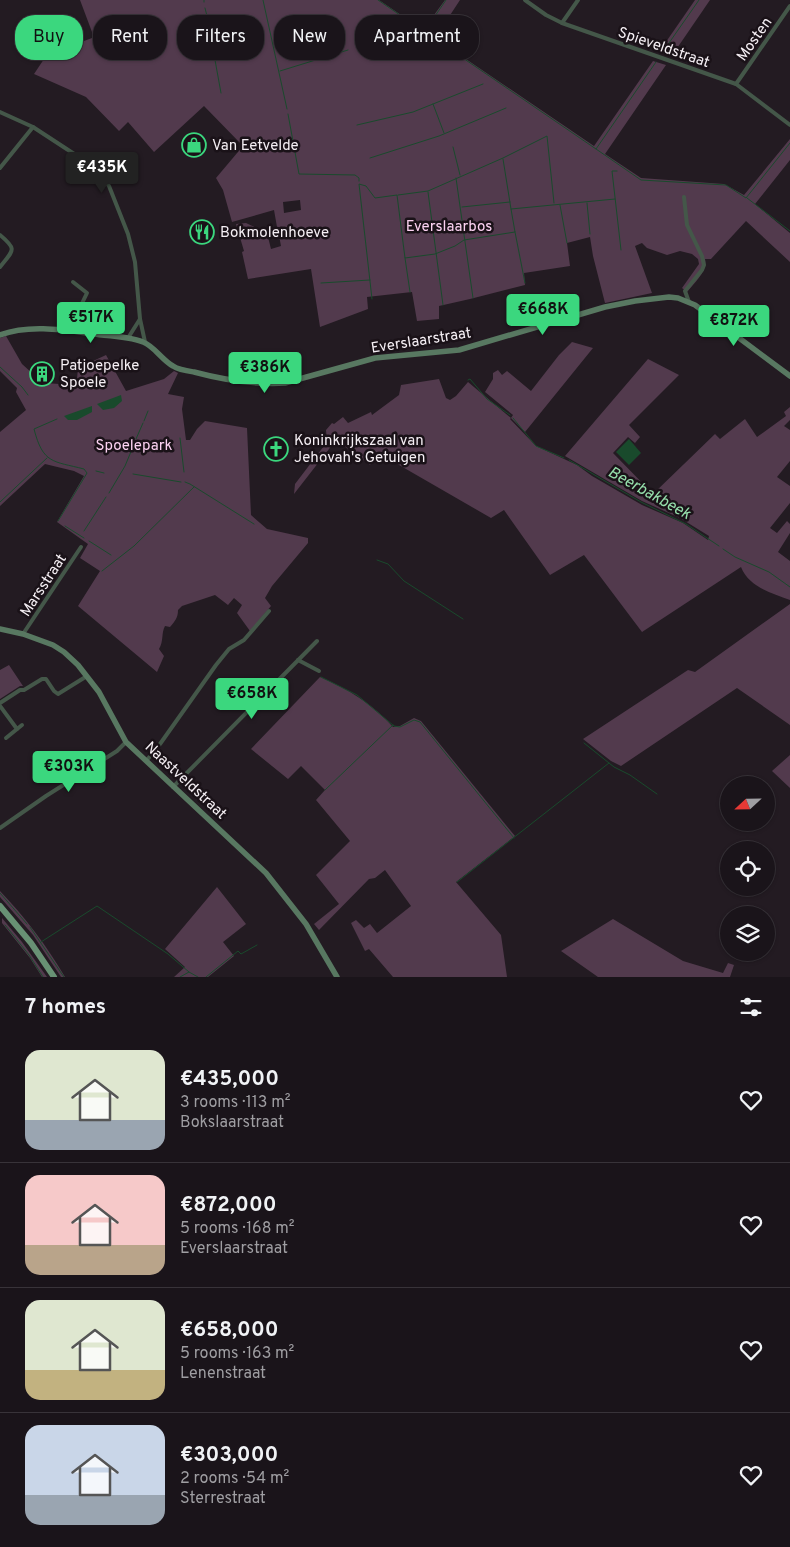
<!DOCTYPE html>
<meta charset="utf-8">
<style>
body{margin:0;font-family:Overpass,sans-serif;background:#272127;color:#f1f3f6;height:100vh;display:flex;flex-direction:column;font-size:19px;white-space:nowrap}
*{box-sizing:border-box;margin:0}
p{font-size:16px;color:#9f9ea2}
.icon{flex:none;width:28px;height:28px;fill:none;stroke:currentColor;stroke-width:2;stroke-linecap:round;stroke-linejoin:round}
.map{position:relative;height:977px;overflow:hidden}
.drawer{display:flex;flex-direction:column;background:#1a141a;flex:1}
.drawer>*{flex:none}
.guide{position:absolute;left:15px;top:15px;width:500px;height:45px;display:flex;gap:10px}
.needle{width:32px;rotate:248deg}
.controls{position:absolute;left:720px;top:776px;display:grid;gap:10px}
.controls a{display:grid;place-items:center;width:55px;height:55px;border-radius:50%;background:#1a141a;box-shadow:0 1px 4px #0004,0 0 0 1px #383339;font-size:25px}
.price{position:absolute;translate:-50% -42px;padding:0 11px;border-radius:5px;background:#3bd77e;color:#111;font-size:16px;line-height:32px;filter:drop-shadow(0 1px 2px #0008)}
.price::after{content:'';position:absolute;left:50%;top:30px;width:15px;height:11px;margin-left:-8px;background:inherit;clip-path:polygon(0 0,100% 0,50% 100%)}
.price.on{background:#222;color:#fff}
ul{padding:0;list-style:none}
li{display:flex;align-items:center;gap:15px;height:125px;padding:0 25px}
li+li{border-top:1px solid #383339}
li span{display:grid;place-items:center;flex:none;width:140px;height:100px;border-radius:15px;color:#555}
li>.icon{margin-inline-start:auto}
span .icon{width:60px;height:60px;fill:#fffc;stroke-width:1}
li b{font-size:21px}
h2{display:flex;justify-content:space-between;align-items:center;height:60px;padding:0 25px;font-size:21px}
.tag{padding:0 18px;border-radius:20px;background:#1a141a;box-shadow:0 1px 4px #0004,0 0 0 1px #383339;font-size:18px;line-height:45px}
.tag.on{background:#3bd77e;color:#111}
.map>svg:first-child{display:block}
.green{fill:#523a4d;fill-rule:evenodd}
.water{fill:#194a2c}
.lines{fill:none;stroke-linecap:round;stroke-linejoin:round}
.stream{stroke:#194a2c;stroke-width:1}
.street{stroke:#445749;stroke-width:4}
.secondary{stroke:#587861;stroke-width:5.5}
.primary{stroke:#689174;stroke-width:6}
.labels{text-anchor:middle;stroke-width:5;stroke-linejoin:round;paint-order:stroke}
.street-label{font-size:15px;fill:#f5eff4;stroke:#1a1218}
.poi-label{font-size:15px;fill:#f5eff4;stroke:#1a1218;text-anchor:start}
.park-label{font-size:15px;fill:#fdd3f3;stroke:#1a1218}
.water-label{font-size:16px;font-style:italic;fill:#96e0ac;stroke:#1a1218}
</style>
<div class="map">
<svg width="790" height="977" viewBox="0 0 790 977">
<rect width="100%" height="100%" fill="#231b22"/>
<g class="green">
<path d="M80,0H379L423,30L445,0H460L435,38L594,146L653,61L666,65L605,154L641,178L724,184L744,195L790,139V160L755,204L790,233V262L746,221L711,259H705C708,271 694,283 687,292L682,288L699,264L698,259L692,254L680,251L667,255L647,248L642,243L635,246L652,293L605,303L593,256L590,237L567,243L570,266L524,273L525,285L470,299L439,306V319L417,321L412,292L367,297L368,309L320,327L311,269L248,279L242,252L244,251L236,224L246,223L261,230L262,234L267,233L271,249L281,246L278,230H280L279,227H277L274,210L232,222L223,190L216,178L243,146L204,106L154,152L128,122L119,131L86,97L34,74L48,53V47L76,44L92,38V32ZM300,200L301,210L284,213L283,202Z"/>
<path d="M695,0H710L671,57L659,52Z"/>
<path d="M6,336L22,364L43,383L60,384L77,379L78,368L106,355L126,391L164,379L174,371L178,373L168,394L184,397L182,409L186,440H190L197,429L205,421L247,428L251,515L267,529L308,538V543L272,586L265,598L271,606L250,631L237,613L242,605L234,598L228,605L215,595L182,606L178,610C178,618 175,621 170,627L165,626C161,633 164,641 159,649L164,656L157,672L78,606L100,571L80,558L88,544L57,522L84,476L74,471L45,464L0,506V432L26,410L16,392L17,388L0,371V338Z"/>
<path d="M572,342L593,348L525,432L511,418L510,419L536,446L577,465L592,476L642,505L683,523L708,540L709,536L680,518L642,501L565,456L648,359L679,375L629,425L640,437L635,443L628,437L613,453L653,494L715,434L720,439L745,419L757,437L786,416L784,412L790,407V420L784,426L790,430V461L777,477L790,486V503L770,528L777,533L787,521L790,524V533L778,552L790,561V600C771,593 749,587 741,567L642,632L584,555L550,575L504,510L491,518L380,454L370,465L336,440L294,494L295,484L327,442L326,430L332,423L334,424L343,417L348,423L371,412L372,415L399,395L401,385L439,379L446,398L450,400L456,396L468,382L511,418L513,415L485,392L493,379V373L498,370L502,375L507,371L531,391L559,355Z"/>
<path d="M790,604V725L737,688L621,766L611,761L583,739L688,670L695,672Z"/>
<path d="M9,665L23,686H20L0,699V670Z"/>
<path d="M320,677C348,689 373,704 393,727L400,726L414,718L421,721L515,836L456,882L501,935L507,977H393L369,949L365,951L351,923L356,920L364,928L370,924L377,933L411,906L385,870L375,878L369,879L319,930L314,924L339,904L316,875L350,841L316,800L325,790L301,766L288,779L251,749Z"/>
<path d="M790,755V788L772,771Z"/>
<path d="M217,887L246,924L223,942L234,956L208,977H174L185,967L165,949Z"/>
<path d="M0,891C25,917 47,946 65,977H61L33,935L0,897Z"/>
<path d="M2,918L22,942L47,977H42L30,958L2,923Z"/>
<path d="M613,919L683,961L723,973L728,963L734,965L730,977H598L561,951Z"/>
</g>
<g class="water">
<path d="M121,395L122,401L114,408L103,410L97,404Z"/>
<path d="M92,406V412L77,420H68L64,416Z"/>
<path d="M629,439L641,453L629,465L616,452Z"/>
</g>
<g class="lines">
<g class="stream">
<path d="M204,0V2"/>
<path d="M263,0L287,109"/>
<path d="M378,0L596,149L656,62"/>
<path d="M205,8L213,40L214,54"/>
<path d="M424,32L446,0"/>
<path d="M359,48L407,31"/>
<path d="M662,53L699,0"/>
<path d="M215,60L221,93"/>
<path d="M280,71L348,50"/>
<path d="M433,104L444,133"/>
<path d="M288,114L299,174L355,175L359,178V181"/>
<path d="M357,125L413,112L483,84"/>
<path d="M453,147L460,175"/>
<path d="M596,149L641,180L726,185L746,198L790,143"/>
<path d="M370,158L439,136L506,108"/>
<path d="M503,159L511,209"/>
<path d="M617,171H612L621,250"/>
<path d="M456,178L473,298"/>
<path d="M428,192L443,305"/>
<path d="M398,195L428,191L503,158L547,136L554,203"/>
<path d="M747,198L790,231"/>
<path d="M587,203L590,234"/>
<path d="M560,205L567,243"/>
<path d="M462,207L510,202"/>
<path d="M515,232L525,283"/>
<path d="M405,258L410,292"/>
<path d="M321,283L370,280"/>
<path d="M372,299L359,184L366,186L375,198L397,195L405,258L435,254L455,246L464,240L515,232L511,209L615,199"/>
<path d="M0,367L22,387L28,395"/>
<path d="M468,380L470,379L487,399L510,415"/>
<path d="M513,418L536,446L564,458"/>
<path d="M57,419L34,429C43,464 53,461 84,469L87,473L58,521"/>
<path d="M144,421L148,411"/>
<path d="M180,438L184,472"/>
<path d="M136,439L143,423"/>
<path d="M569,460L641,502L686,524L719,546"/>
<path d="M96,471L104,473"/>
<path d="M133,474L181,482"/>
<path d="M185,482L190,484L254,524"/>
<path d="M109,493L125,466L135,442"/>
<path d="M0,502L47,458"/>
<path d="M65,526L84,538"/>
<path d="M84,531L106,497"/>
<path d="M89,541L111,555"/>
<path d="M723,549L735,557L769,572L790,587"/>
<path d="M377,560L388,564L404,581L463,619"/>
<path d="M102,571L134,546L194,487"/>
<path d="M321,677L357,695L394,726L400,727L414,720L420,722L514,838"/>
<path d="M584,743L614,767L630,775L657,794"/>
<path d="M325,790L393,725"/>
<path d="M457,882L609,763"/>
<path d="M0,893L27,924"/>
<path d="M5,925L29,955L43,977"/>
<path d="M30,927L64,977"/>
<path d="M41,942L97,906L168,954L189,972"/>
<path d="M180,977L189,972L198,977"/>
<path d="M206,977L238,951L241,954L257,945"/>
</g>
<g class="street">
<path d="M525,0L546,15L562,23L736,84L790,125"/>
<path d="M562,23L578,0"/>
<path d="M736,84L790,6"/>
<path d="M0,112L33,127L85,161L99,173L109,186L128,234L135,262L140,319L145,342"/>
<path d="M0,168L33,127"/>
<path d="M684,197L687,225L702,256L704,265L702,270L685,291L689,302"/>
<path d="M0,235C18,250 13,250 0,267"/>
<path d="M71,331V326L87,293L73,282"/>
<path d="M128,338L140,319"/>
<path d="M23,634L81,547"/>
<path d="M298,660L319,671"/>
<path d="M0,703L20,690H24L42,679H46L54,691L58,694L87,676"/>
<path d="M0,706L17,729"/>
<path d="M6,738L22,725"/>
<path d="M147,760L160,744L216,665L229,649L244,640L269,611"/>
<path d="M173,787L317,641"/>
<path d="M0,828L46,796L117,751L126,742"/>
</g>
<g class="secondary">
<path d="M0,335C31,323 70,331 102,335C115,336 131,337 143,342C154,346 162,360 173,366C179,370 187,371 194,372C224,380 254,385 285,383L375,358L459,350L605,307L635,301L669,297L678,298L695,305L790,376"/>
<path d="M0,629L23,634L53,645L64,652L78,665L99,692L126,742L266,873L306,924L337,977"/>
</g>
<path class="primary" d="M0,906L31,943L54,977"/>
</g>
<defs>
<g id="shop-ring" transform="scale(1.25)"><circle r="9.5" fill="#1a1218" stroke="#3bd77e" stroke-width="1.5"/><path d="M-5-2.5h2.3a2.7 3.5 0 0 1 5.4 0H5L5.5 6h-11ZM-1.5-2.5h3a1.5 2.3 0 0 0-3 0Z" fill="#3bd77e"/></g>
<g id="restaurant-ring" transform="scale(1.25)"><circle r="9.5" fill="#1a1218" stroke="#3bd77e" stroke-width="1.5"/><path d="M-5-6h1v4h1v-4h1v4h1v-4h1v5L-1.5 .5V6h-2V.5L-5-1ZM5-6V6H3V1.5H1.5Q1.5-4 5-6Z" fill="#3bd77e"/></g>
<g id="building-ring" transform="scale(1.25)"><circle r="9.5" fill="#1a1218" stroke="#3bd77e" stroke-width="1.5"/><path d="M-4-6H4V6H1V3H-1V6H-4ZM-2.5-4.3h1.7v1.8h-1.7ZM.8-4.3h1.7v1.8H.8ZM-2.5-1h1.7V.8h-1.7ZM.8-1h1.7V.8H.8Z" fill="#3bd77e"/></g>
<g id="church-ring" transform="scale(1.25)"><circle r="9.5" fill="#1a1218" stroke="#3bd77e" stroke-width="1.5"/><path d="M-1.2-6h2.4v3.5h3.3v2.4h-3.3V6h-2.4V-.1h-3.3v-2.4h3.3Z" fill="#3bd77e"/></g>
</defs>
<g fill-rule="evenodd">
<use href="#shop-ring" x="194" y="145"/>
<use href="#restaurant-ring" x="202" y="232"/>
<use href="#building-ring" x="42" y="374"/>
<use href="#church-ring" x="276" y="449"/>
</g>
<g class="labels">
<g class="street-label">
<text transform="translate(754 39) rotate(-55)" y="5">Mosten</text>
<text transform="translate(664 47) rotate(19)" y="5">Spieveldstraat</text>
<text transform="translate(421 340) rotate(-9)" y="5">Everslaarstraat</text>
<text transform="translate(43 585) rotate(-57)" y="5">Marsstraat</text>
<text transform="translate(186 780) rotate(43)" y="5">Naastveldstraat</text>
</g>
<g class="poi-label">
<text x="212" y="150">Van Eetvelde</text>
<text x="220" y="237">Bokmolenhoeve</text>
<text x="60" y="370">Patjoepelke<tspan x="60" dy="17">Spoele</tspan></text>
<text x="294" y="445">Koninkrijkszaal van<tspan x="294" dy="17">Jehovah's Getuigen</tspan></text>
</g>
<g class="park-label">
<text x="449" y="231">Everslaarbos</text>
<text x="134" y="450">Spoelepark</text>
</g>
<g class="water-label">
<text transform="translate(650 492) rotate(29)" y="6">Beerbakbeek</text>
</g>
</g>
</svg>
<div class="controls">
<a><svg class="needle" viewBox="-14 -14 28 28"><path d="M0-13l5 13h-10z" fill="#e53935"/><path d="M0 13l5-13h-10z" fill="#9f9ea2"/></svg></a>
<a><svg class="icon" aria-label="locate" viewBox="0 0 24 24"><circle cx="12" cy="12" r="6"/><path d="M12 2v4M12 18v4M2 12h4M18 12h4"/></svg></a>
<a><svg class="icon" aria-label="layers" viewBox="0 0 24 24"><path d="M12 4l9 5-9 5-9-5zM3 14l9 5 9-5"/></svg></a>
</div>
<b class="price on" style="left:102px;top:194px">€435K</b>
<b class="price" style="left:543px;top:336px">€668K</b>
<b class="price" style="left:91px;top:344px">€517K</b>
<b class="price" style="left:734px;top:347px">€872K</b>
<b class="price" style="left:265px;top:394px">€386K</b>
<b class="price" style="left:252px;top:720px">€658K</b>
<b class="price" style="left:69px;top:793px">€303K</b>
<div class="guide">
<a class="tag on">Buy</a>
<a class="tag">Rent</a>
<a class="tag">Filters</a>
<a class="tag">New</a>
<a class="tag">Apartment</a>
</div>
</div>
<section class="drawer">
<h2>7 homes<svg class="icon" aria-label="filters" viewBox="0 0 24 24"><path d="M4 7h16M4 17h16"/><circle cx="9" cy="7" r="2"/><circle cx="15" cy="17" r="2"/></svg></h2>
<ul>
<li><span style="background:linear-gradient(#dfe7d0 70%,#9aa5b1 0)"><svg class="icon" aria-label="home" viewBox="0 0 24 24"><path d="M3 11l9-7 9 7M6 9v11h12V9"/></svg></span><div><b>€435,000</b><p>3 rooms · 113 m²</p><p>Bokslaarstraat</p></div><svg class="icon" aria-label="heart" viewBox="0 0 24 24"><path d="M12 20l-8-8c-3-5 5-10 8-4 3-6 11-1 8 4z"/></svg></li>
<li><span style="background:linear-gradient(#f6c9c9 70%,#b9a48a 0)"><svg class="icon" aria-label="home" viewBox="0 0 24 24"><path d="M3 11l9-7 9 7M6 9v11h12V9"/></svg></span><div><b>€872,000</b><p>5 rooms · 168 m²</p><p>Everslaarstraat</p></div><svg class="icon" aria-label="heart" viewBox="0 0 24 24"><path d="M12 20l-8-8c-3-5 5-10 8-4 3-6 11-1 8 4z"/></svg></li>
<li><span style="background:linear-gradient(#dfe7d0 70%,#c2b280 0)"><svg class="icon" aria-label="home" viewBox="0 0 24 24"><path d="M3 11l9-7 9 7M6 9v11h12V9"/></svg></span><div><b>€658,000</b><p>5 rooms · 163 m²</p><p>Lenenstraat</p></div><svg class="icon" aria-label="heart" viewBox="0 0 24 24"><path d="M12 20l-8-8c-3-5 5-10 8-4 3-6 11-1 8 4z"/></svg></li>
<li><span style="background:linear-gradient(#c9d6e8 70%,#9aa5b1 0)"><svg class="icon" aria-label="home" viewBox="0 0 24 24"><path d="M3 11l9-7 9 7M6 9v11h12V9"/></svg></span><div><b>€303,000</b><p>2 rooms · 54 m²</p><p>Sterrestraat</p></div><svg class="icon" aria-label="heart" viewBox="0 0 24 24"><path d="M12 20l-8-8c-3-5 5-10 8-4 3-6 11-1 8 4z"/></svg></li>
</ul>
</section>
